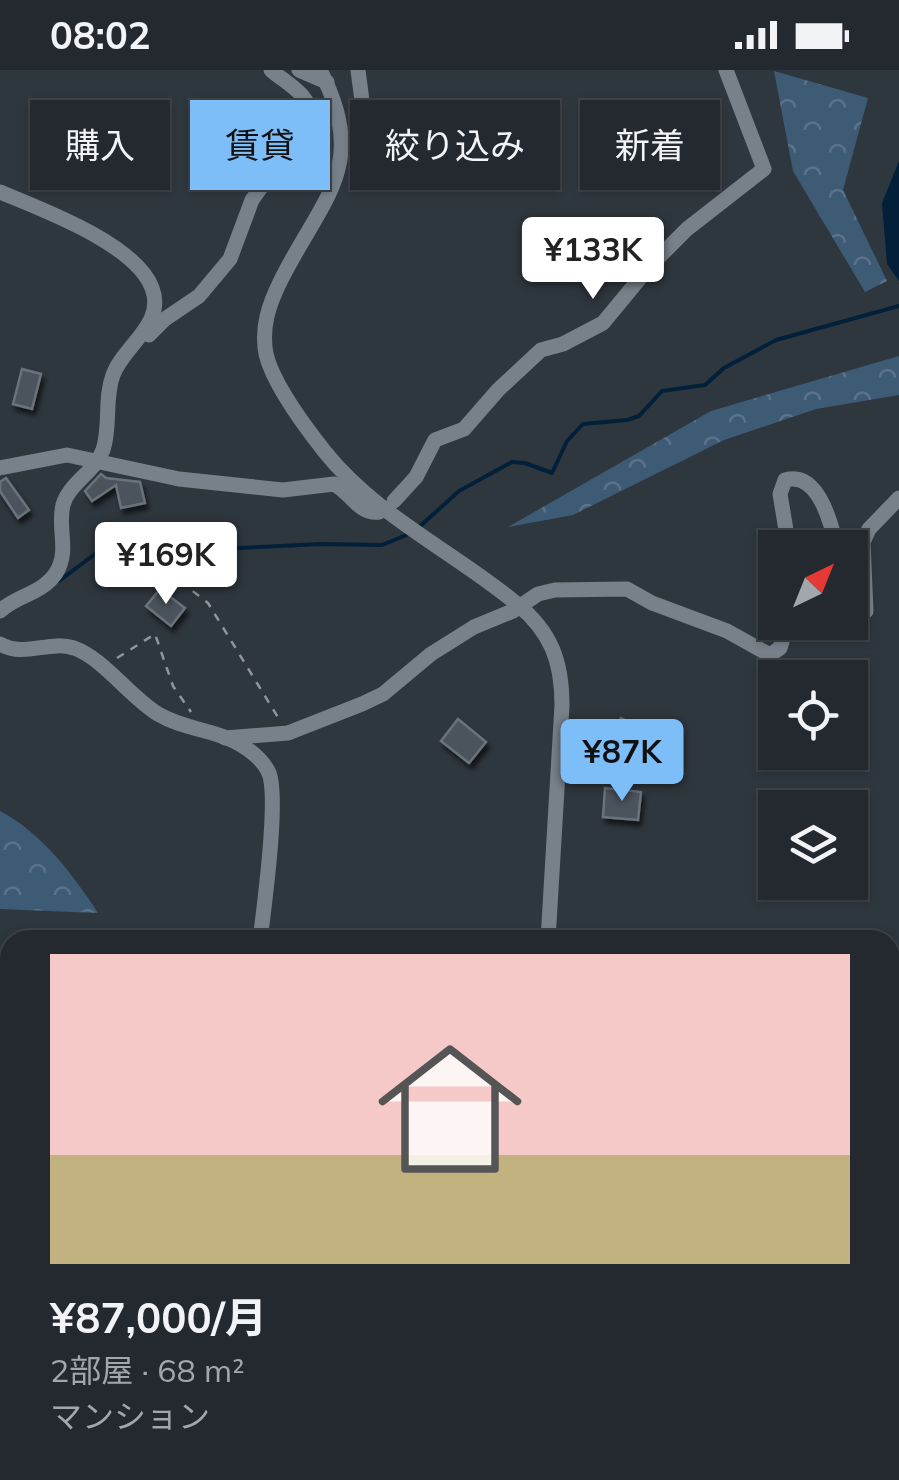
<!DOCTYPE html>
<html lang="ja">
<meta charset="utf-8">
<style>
body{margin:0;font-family:Mulish,"Noto Sans JP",sans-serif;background:#2b3136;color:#f1f3f6;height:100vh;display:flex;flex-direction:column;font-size:38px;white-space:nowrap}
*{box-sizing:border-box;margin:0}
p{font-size:32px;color:#a3a6aa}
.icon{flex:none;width:55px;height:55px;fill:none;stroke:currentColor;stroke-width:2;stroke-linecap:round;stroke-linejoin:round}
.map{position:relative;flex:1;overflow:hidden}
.sheet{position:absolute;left:0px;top:860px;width:900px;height:550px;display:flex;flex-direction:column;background:#23292e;border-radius:30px 30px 0 0;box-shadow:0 2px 8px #0004,0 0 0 2px #40454a}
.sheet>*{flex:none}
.top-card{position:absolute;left:30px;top:30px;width:840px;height:90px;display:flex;gap:20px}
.needle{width:65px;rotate:43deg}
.tools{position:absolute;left:758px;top:460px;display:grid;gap:20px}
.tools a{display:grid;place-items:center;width:110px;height:110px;border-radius:0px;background:#23292e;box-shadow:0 2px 8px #0004,0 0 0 2px #40454a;font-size:50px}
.price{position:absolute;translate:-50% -85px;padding:0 22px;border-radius:10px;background:#fff;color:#222;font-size:32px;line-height:65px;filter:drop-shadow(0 2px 5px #0008)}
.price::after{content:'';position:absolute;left:50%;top:60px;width:30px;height:22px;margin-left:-15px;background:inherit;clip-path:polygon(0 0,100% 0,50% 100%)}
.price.selected{background:#7dbef9;color:#111}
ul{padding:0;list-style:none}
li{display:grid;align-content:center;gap:20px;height:530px;padding:0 50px}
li+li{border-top:2px solid #40454a}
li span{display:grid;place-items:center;height:310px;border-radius:0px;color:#555}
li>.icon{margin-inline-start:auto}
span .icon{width:180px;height:180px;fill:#fffc;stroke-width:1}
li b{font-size:42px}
.tag{padding:0 35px;border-radius:0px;background:#23292e;box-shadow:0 2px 8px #0004,0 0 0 2px #40454a;font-size:35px;line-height:90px}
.tag.selected{background:#7dbef9;color:#111}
.status{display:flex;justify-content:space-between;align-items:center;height:70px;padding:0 50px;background:#23292e;direction:ltr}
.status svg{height:28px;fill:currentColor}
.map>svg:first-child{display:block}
.forest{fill:url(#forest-crowns)}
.water{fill:#022039}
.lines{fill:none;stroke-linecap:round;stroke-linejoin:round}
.stream{stroke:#022039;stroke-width:4}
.building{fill:#4b535b;stroke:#6a727b;stroke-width:2.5;filter:url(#shadow)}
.path{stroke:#8f959b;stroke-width:2.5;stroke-dasharray:8 8;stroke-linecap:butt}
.minor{stroke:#788189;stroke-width:15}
</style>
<div class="status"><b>08:02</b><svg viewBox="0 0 49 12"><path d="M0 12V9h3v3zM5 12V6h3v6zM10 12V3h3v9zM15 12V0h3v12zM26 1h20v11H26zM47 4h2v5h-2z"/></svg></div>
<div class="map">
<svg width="899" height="1410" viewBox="0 0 899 1410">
<defs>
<pattern id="forest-crowns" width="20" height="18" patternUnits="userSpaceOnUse" patternTransform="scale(2.5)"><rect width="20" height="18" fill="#3e5b76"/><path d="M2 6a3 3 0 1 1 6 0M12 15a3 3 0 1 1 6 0" fill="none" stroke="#5a728a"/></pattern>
<filter id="shadow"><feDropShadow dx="3" dy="5.5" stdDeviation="2.5" flood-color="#0009"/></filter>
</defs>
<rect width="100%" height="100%" fill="#2f373e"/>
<g class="forest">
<path d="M774,1L868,28L843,120L887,211L865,222L793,101Z"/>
<path d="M899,286V325L816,339L724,370L573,445L508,457L711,341Z"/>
<path d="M0,741C42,763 73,805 98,843L0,839Z"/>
</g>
<path class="water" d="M899,91V211L887,194L882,133Z"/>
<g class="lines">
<g class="stream">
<path d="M417,459L459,421L512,392L525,393L552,403L567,371L583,354L627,350L639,346L662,321L705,315L724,298L776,270L899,236"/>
<path d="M59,511L119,466L148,457L165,455L181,458L203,475L221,479L321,474L382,475L409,464"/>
</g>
</g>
<g class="building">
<path d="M22,299L41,304L32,339L13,334Z"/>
<path d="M101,404L106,408L140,412L145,433L121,438L116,415L92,431L85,421Z"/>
<path d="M6,408L29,440L18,448L0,421V412Z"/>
<path d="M160,519L185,538L171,556L146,536Z"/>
<path d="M621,648L657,666L648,684L612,666Z"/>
<path d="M458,649L486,672L469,693L441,671Z"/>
<path d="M605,718L641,722L638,750L603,747Z"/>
</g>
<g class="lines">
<g class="path">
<path d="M179,516L185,515L208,533L279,649"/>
<path d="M117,588L155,564L173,616L191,642"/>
<path d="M890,980L899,975"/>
<path d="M890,1091L899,1087"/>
</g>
<g class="minor">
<path d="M299,0L327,12"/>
<path d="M320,0C370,96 322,128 281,210C269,234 261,257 266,284C273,314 306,358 325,382C376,446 456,483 517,534C551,562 562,591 562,635L548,870"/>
<path d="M343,69L357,66L365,54L358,0"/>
<path d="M0,122C41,139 136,174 152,218C166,254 124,275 113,305C104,329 111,356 103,380C95,402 69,413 63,435C57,459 70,480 56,503C42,524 17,525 0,541"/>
<path d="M149,265L165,249L199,226L230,189L252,130L311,47C310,24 287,14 271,0"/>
<path d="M0,398L67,385L179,409L283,420L334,414C350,422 359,445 379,442"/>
<path d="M394,431L416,407L435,370L464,359L498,320L541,280L563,274L603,253L650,196L687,159L764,99L726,0"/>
<path d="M789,478L780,424L785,410C818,401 831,452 837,478"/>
<path d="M850,526L857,542L866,541L863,472L869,459L899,428"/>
<path d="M0,574C24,588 49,570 74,578C103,588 130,627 158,644C183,659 211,659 236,672C249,679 263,690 269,703C279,729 264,838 260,870"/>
<path d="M225,668L288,663L362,634L383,624L431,584L474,557L513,541L538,524L555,520L627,519L652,533L727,561L770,585L780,578L788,552"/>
<path d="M0,1059H10"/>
<path d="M0,1157L10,1147"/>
<path d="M0,1179L10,1187"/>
<path d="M890,1195L899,1194"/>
<path d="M598,1400L600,1410"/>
<path d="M352,1410L354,1400"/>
<path d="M574,1410L576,1400"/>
</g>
</g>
</svg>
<div class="tools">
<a><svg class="needle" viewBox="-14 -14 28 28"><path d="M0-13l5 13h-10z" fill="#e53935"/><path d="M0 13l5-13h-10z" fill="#a3a6aa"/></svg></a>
<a><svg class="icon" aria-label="locate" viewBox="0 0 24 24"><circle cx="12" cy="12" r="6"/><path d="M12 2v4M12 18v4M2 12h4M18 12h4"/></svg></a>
<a><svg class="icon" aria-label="layers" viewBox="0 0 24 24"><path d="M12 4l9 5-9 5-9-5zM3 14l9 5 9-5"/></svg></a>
</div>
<b class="price" style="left:593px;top:232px">¥133K</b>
<b class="price" style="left:166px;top:537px">¥169K</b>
<b class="price selected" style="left:622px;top:734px">¥87K</b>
<div class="top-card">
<a class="tag">購入</a>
<a class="tag selected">賃貸</a>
<a class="tag">絞り込み</a>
<a class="tag">新着</a>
</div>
<section class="sheet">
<ul>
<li><span style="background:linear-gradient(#f6c9c9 65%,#c2b280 0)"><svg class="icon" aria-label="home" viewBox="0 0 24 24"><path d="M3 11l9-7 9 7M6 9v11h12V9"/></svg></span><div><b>¥87,000/月</b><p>2部屋 · 68 m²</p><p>マンション</p></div></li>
</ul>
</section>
</div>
